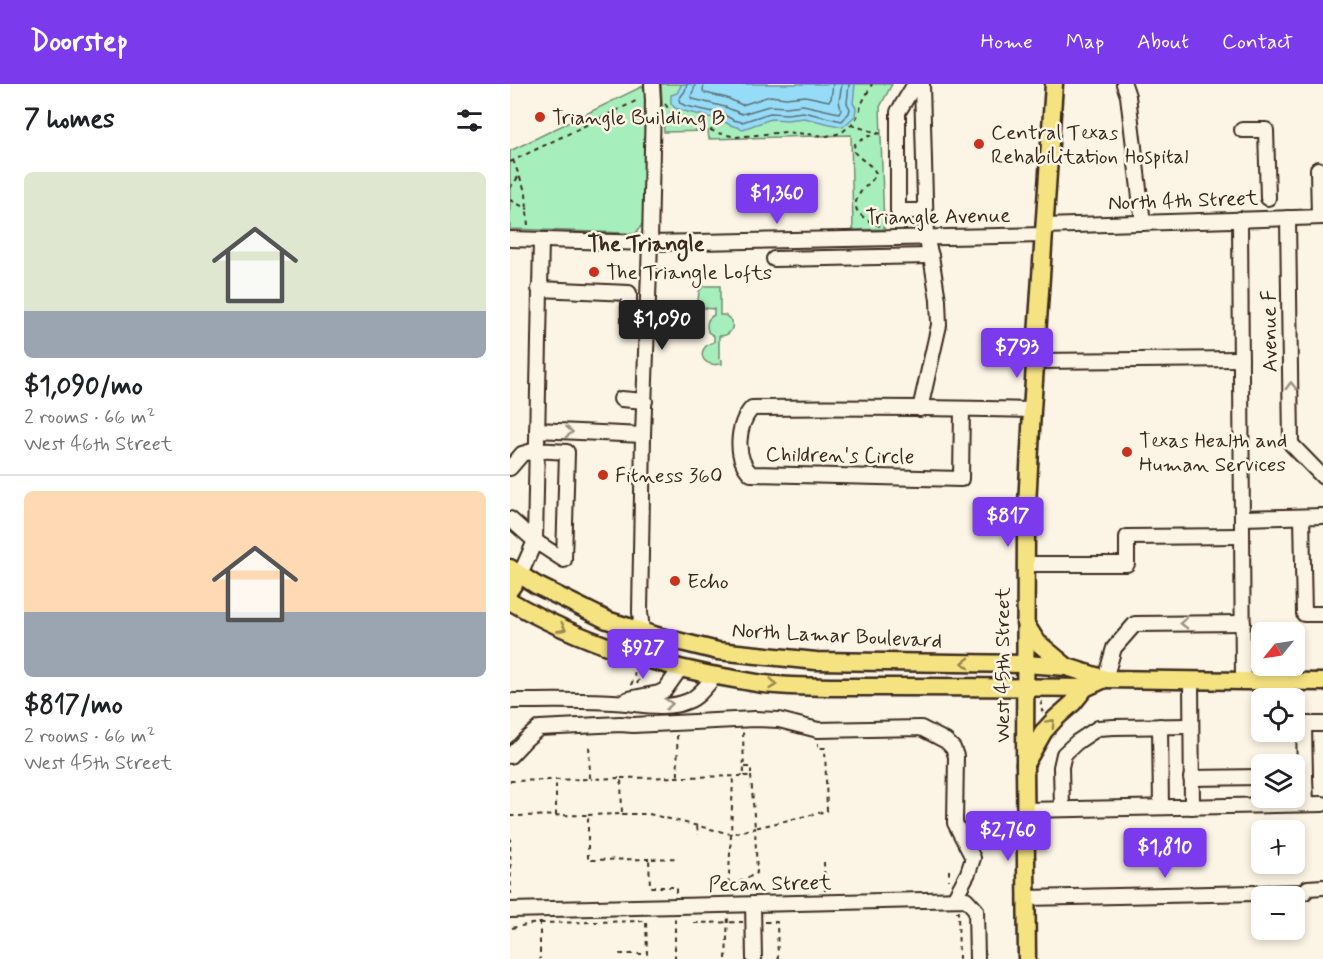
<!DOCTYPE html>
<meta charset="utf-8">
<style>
body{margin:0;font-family:Mynerve,sans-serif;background:#f6f6f6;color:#202124;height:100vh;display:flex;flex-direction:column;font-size:22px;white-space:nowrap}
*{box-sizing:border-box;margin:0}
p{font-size:20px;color:#757577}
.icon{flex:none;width:33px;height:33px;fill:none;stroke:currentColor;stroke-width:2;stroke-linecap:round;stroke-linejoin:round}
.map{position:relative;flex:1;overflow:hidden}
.details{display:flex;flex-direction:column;background:#fff;width:510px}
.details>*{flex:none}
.needle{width:39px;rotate:240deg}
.buttons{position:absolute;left:741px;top:538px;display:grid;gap:12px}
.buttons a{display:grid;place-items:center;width:54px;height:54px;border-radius:9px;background:#fff;box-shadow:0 3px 9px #0003;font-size:30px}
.price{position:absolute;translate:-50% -51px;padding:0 14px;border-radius:6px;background:#7c3aed;color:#fff;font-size:20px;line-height:39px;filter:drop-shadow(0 2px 3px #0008)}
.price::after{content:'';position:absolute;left:50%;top:36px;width:18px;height:14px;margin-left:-9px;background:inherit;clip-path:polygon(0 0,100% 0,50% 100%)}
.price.current{background:#222;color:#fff}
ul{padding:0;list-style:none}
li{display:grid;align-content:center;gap:12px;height:318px;padding:0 24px}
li+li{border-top:2px solid #e0e0e0}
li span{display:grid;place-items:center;height:186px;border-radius:9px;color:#555}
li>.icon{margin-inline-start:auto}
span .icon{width:108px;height:108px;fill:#fffc;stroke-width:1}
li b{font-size:26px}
h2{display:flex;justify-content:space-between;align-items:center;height:72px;padding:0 24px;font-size:26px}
header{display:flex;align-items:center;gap:36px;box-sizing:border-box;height:84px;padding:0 30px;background:#7c3aed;color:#fff}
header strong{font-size:28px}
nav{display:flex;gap:33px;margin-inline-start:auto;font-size:21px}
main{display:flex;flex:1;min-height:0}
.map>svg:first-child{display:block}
.green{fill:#a6efbd;stroke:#708c6e;stroke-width:1.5}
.water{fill:#96dcf8;stroke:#7295a1;stroke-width:1.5}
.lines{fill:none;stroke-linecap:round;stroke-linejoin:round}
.shore{stroke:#5f7175;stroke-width:1.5}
.minor-casing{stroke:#3b2a1e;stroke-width:18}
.major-casing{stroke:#3b2a1e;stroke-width:21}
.path{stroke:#3b2a1e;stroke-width:2;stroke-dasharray:4.5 4.5;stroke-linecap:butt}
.minor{stroke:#fcf5e5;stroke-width:14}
.major{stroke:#f5e382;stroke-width:16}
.oneway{stroke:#9c9082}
.oneway2{stroke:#988650}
.poi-dot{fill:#c8321e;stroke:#fcf5e5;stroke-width:2}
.labels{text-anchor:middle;stroke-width:5;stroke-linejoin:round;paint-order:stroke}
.poi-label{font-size:21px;fill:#3b2a1e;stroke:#fcf5e5;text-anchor:start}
.street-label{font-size:21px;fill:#3b2a1e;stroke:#fcf5e5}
.neighbourhood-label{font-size:22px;font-weight:bold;fill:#3b2a1e;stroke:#fcf5e5}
</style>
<header>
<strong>Doorstep</strong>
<nav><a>Home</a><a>Map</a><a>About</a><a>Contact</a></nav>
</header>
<main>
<section class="details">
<h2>7 homes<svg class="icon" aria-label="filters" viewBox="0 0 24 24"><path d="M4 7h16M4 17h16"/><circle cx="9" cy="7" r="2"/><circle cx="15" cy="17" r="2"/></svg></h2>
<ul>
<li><span style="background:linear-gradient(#dfe7d0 75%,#9aa5b1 0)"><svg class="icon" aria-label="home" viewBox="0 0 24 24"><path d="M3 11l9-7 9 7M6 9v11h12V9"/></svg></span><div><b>$1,090/mo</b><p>2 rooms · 66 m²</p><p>West 46th Street</p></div></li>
<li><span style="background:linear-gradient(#ffd9b3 65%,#9aa5b1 0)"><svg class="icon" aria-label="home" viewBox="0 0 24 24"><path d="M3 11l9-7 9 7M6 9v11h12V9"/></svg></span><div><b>$817/mo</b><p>2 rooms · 66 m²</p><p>West 45th Street</p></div></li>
</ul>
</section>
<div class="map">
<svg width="813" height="875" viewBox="0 0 813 875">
<rect width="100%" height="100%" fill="#fcf5e5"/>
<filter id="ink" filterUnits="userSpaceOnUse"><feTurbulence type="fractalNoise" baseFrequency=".0167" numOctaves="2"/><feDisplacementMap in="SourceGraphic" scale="12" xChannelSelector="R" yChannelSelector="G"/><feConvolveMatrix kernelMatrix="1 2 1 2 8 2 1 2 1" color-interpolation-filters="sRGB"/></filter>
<g filter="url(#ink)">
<g class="green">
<path d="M151,0H382L370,23L374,145L343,146L341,51L199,55L198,47L154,48Z"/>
<path d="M133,2L137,18L134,138L123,153L118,152L117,149L0,145V67Z"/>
<path d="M194,202H210V231H215L222,237C224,247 218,252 209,252V275L212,276V280C208,280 204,281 201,280C187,276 191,261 204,258V252L198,248C196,239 197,235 204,231V225L194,224L188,217L189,207Z"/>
</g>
<path class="water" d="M172,0H345L343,19L346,24L345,32L333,43L294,34L277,36L261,35L233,45L220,41L211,36L174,27L165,24L161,19V11L167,9Z"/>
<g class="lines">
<g class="shore">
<path d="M177,0L175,7L169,15L170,19L176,22L213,30L223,36L232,38L260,29L277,30L293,28L332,37L339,29L340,25L337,19L339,0"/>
<path d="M185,0L184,5L181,12L183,15L215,23L232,30L259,22L276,23L293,21L329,29L331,26L329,17L332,0"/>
<path d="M194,0L193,7L195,9L217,14L232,21L260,12L276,14L295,12L319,17L321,15L323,0"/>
</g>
<g class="minor-casing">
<g id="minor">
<path d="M405,0L388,28V127H415"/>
<path d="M614,0L618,12L633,139"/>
<path d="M732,46H756L758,114"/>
<path d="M808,85L809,133"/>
<path d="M778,134L781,360L813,393"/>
<path d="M730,135L733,596"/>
<path d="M534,142L813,133"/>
<path d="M0,155L140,159L534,151"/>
<path d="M264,175L421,172"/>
<path d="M29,205L119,209V240H137"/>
<path d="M525,277L731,275"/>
<path d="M111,315L135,317"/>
<path d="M410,325L429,241L428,216L421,172L416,154L412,0"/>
<path d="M452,325L451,395L241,390C224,373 227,341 242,324C336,323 429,324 522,326"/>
<path d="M27,346L133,351"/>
<path d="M0,384L12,370L26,366L57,368L54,476L25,457L0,435"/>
<path d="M792,433L794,530H813"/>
<path d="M732,434L813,432"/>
<path d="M515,480H617V453L732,452"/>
<path d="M10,491L25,457L31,156"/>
<path d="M132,547L130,528L133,351L140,159L143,17L142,0"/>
<path d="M595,595L604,564L625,540L733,539"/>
<path d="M681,596L682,723"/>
<path d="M118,615L149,609L155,606L170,585"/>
<path d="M0,617C34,617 69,616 103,618C126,619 156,627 178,617C189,613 197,601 205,592"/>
<path d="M650,642L651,723"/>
<path d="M0,672L15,656L29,644L110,640L123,641L245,635L269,636L308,646L411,644L436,657L443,664L446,672L445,739L463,774L458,789L444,815"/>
<path d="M795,692L796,720"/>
<path d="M784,693L795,692L794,640H813"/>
<path d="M681,694L752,693"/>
<path d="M552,725L551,683L554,670L567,658L588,644L604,643L680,642"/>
<path d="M515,726L813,720"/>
<path d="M516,814L795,808L798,804L813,803"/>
<path d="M243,820L244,875"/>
<path d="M0,826L456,815L466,826L467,875"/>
</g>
</g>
<g class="major-casing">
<g id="major">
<path d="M0,484L26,501L97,536L147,552L208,567L306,577L515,580L557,583L595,595L813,598"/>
<path d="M0,505L10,491"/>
<path d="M0,517C68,557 152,584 230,596C242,598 254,601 266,601C304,604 342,603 380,603C445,603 510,603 575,604L595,595"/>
<path d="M515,539L527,558L557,583"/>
<path d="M515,680L534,647L546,634L563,619L575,604"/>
<path d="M517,875L515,681L516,441L522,326L544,0"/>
</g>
</g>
<g class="path">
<path d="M155,20L161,28L169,36L191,42L208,49L226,53L275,48L317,52L331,49L341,41L347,33L353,17L362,0"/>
<path d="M341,41L368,49"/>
<path d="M3,76L16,109L18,143"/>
<path d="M0,78L128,16"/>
<path d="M0,104L9,92"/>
<path d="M0,116L18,125"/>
<path d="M370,142C350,133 336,125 354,104C359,99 364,96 366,89C361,79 349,76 343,66L345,60C354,54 363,49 374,49"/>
<path d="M127,600L130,593L131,586"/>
<path d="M121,601L124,594L125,584"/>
<path d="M532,617L530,623L533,628"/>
<path d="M167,651L168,693"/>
<path d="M234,692H241V683H235"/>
<path d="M241,692L245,744L317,727L315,664H308V659"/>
<path d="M111,694L234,692L233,647"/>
<path d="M0,697L80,695L79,658"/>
<path d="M112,730H139L221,750L223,692"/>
<path d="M78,731L112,730L111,694L81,695"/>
<path d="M0,732L78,731V776L139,775"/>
<path d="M46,732V696"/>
<path d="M187,742L188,751"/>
<path d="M0,753L1,810"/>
<path d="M314,778L315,807"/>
<path d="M439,786V796"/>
<path d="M166,809V803H140L139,775L169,774"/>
<path d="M218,809L221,750L245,744L247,789L219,803"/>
<path d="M446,828H448L449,875"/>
<path d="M255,838H267L268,875"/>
<path d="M30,839L136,837L137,870H110V875"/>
<path d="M184,839L233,838"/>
<path d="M2,844L21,840L30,839V875"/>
<path d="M165,875V833"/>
<path d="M216,875L218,833"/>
</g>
<use href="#minor" class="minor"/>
<use href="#major" class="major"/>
</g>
<defs><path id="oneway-chevron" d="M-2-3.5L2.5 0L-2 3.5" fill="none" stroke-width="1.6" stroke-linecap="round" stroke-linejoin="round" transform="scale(1.5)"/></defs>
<g class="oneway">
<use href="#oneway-chevron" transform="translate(781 302) rotate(-91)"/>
<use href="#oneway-chevron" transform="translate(59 348) rotate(2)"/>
<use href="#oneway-chevron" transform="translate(674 539) rotate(179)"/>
<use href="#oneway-chevron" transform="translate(159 620) rotate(-5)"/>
</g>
<g class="oneway2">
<use href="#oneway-chevron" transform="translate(52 544) rotate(25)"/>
<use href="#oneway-chevron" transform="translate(456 579) rotate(-179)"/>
<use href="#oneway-chevron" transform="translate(263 600) rotate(6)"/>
<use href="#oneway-chevron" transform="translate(541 639) rotate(-47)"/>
</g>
</g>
<g class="poi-dot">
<circle cx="30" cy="33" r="6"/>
<circle cx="469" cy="60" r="6"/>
<circle cx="84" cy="188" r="6"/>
<circle cx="617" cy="368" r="6"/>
<circle cx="93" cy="391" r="6"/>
<circle cx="165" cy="497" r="6"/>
</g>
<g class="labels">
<g class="poi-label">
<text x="42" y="40">Triangle Building B</text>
<text x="481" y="55">Central Texas<tspan x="481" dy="24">Rehabilitation Hospital</tspan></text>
<text x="96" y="195">The Triangle Lofts</text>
<text x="629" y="363">Texas Health and<tspan x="629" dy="24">Human Services</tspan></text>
<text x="105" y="398">Fitness 360</text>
<text x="177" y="504">Echo</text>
</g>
<g class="street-label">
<text transform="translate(673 116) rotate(-2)" y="7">North 4th Street</text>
<text transform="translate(428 132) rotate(-1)" y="7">Triangle Avenue</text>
<text transform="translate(759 247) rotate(-91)" y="7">Avenue F</text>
<text transform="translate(330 371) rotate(1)" y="7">Children's Circle</text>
<text transform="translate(327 551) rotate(3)" y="7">North Lamar Boulevard</text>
<text transform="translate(492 581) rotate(-90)" y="7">West 45th Street</text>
<text transform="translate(260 799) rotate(-1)" y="7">Pecan Street</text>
</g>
<g class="neighbourhood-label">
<text x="136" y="167">The Triangle</text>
</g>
</g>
</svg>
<div class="buttons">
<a><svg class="needle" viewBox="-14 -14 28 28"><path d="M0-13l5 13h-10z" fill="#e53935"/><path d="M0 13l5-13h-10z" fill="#757577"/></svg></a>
<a><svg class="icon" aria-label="locate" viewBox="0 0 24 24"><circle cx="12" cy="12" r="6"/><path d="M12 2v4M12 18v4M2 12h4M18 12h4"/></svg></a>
<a><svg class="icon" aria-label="layers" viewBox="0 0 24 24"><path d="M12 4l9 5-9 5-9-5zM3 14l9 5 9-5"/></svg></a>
<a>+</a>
<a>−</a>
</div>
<b class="price" style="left:267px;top:141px">$1,360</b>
<b class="price current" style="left:152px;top:267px">$1,090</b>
<b class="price" style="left:507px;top:295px">$793</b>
<b class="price" style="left:498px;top:464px">$817</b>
<b class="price" style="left:133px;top:596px">$927</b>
<b class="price" style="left:498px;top:778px">$2,760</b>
<b class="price" style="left:655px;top:795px">$1,810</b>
</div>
</main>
